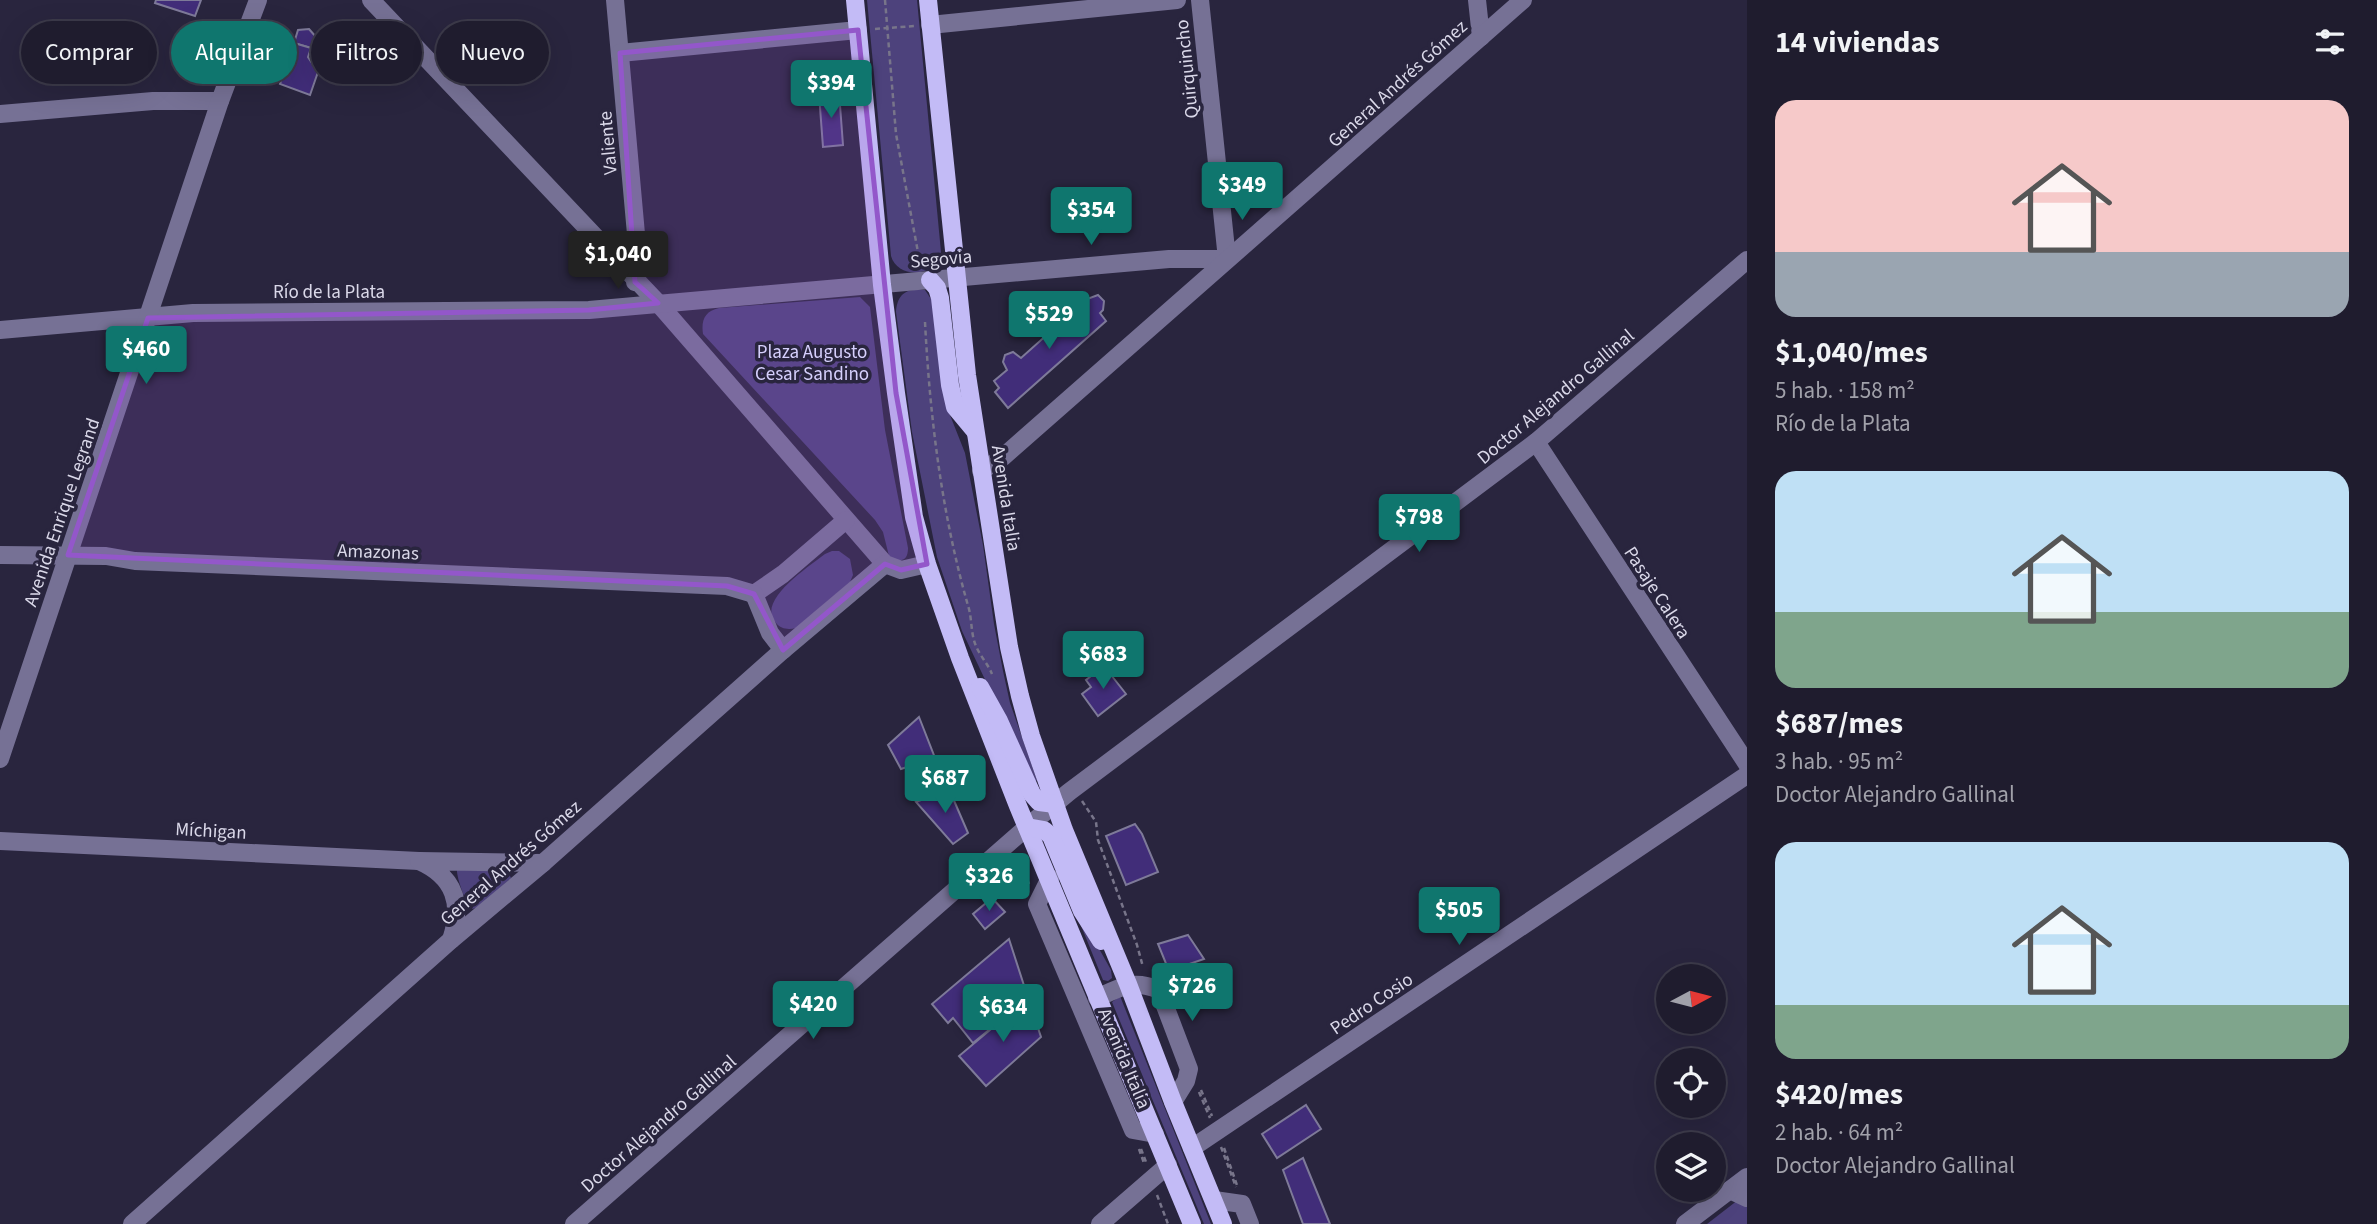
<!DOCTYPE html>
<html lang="es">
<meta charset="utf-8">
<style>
body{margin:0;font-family:"Source Sans 3",sans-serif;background:#2c293a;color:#f1f3f6;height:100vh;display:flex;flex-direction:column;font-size:26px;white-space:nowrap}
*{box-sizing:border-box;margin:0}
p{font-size:23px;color:#a1a1aa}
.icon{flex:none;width:38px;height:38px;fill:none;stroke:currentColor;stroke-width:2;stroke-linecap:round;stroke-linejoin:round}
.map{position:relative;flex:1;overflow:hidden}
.side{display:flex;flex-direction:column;background:#1f1c2e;width:630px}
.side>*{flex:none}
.guide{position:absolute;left:21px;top:21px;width:665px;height:63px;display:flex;gap:14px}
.needle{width:46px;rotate:83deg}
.tools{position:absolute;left:1656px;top:964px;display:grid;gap:14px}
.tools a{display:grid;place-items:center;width:70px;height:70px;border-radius:50%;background:#1f1c2e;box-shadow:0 7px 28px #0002,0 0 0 2px #3c3a4a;font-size:35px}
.price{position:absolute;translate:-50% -60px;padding:0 16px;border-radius:7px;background:#0f766e;color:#fff;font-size:23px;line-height:46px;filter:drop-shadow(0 2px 4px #0008)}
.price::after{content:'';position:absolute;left:50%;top:42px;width:21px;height:16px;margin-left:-10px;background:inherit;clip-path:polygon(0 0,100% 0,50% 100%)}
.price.on{background:#222;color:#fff}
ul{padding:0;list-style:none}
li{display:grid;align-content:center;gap:14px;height:371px;padding:0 28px}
li span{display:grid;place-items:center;height:217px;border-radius:21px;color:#555}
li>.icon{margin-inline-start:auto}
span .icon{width:126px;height:126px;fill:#fffc;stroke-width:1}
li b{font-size:30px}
h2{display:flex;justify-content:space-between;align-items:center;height:84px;padding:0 28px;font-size:30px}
.chip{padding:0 24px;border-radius:32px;background:#1f1c2e;box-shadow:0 7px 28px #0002,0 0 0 2px #3c3a4a;font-size:24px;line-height:63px}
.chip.on{background:#0f766e;color:#fff}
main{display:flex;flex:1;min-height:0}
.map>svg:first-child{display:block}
.green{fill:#4d427c}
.building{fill:#412d79;stroke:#7e7a99;stroke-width:2}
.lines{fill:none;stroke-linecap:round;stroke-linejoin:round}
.path{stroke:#78758a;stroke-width:2.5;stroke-dasharray:5 3.5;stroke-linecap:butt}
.minor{stroke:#767195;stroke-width:18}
.major{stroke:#c3bbf6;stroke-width:18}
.marked{fill:#9357ca;fill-opacity:0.2;stroke:#9357ca;stroke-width:5;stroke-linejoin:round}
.labels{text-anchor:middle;stroke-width:7;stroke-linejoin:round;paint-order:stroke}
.street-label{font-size:19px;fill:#dad8e9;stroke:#29253e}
.park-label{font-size:19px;fill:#d6d0fd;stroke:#29253e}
</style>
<main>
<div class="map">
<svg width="1747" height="1224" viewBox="0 0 1747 1224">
<rect width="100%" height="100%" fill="#29253e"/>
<g class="green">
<path d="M867,0H917L941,252C937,277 898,280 891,256Z"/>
<path d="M914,290H925L935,305L948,410L965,453L983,545L994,624L1003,671L1010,703L1037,780L1034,783L962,631L937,557L912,432L896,312C897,300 901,291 914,290Z"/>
<path d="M860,297L870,307L885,430L908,548C908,559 903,562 893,560L889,556L883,532L875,520L703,334C701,320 705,311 719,308Z"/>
<path d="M832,551H839L850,559L853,575L850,582L796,628C788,630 781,629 776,623C755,601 810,566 825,554Z"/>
<path d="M1046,839L1079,913L1111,970L1112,978L1108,981L1103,980Z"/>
<path d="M457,869L507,870L511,878L478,908L471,909C466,904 456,877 457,869Z"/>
<path d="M1120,996L1211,1224H1204L1112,1002Z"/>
<path d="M1747,1193V1224H1707Z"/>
</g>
<g class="building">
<path d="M156,0H201L195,16L155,3Z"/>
<path d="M309,29L316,37L311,48L294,43L298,30Z"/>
<path d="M294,43L311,48L308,57L318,72L310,95L280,84Z"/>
<path d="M839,92L843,145L823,147L819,94Z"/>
<path d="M1098,295L1104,301L1103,310L1100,313L1106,321L1008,408L995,392L999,388L994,381L1007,370L1003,362L1005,355L1013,352L1021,358L1087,299Z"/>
<path d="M1104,666L1126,694L1098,716L1082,694L1091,687L1086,680Z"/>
<path d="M919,717L935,758L901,769L888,745Z"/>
<path d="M949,789L968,833L953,844L916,802Z"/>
<path d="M1135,824L1142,834L1158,872L1126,885L1106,836Z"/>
<path d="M992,898L1005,912L985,929L973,914Z"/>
<path d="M1188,935L1204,959L1169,971L1158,944Z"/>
<path d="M1009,939L1028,998L973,1043L953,1018L948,1023L932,1004Z"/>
<path d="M1028,998L1041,1037L986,1086L959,1056Z"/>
<path d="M1306,1105L1321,1129L1277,1158L1262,1134Z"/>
<path d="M1303,1158L1330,1224H1303L1283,1170Z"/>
</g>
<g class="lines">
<g class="path">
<path d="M885,0L896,134L920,263"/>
<path d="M875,29L914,26"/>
<path d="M925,322C930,419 942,516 969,609C972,621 971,635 976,646C980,656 988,664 992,674"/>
<path d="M1082,801L1096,822L1098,840L1137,945L1143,967"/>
<path d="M1019,858L1029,884"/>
<path d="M1201,1090L1212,1116"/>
<path d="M1199,1092L1210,1118"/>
<path d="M1221,1147L1236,1187"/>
<path d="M1224,1148L1238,1188"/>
<path d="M1139,1149L1144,1163"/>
<path d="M1141,1149L1146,1162"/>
<path d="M1157,1195L1168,1224"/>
</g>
<g class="minor">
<path d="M371,0L658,303L885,564L901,570L927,564"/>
<path d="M615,0L636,234L638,264L635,282"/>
<path d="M1477,0L1481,37"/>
<path d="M930,25L1177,0"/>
<path d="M620,53L858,30"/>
<path d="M0,114L153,101H220"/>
<path d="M0,330L193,313L589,310L1169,259H1227L1200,0"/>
<path d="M1536,442L1747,764"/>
<path d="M981,471L1003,457L1523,0"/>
<path d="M0,555L106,556L135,561L727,586L754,594L783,574L846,520"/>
<path d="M754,594L770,633L783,650"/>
<path d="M0,759L220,101L258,0"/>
<path d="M0,841L419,861"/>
<path d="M1050,878L1037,904L1133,1130L1155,1134"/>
<path d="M451,940C463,904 455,877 419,861L543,863"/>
<path d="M1097,998C1121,987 1133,979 1159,990L1189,1069L1186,1081L1173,1102"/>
<path d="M1192,1148L1747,775"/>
<path d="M1730,1190L1747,1198"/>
<path d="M1214,1200L1242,1204L1250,1224"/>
<path d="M132,1224L451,940L543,863L783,650L885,564"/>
<path d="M574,1224L1027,827L1069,792L1536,442L1747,260"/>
<path d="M1100,1224L1168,1165"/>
<path d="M1685,1224L1747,1177"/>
</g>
<g class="major">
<path d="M855,0L882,285L896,393L914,517L927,564L960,658L1018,806L1192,1224"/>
<path d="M928,0L967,375L1009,647L1020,696L1031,736L1064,830L1128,984L1173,1102L1223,1224"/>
<path d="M930,280L937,288L940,298L950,385L955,407L975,431"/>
<path d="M980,687L999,721L1032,794L1039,802L1055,804"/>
<path d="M1027,827L1044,830L1051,836L1082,911L1101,941"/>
</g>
</g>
<path class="marked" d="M858,30L896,393L927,564L901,570L885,564L783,650L754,594L727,586L68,555L148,318L589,310L658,303L635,282L620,53Z"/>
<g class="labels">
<g class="street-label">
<text transform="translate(1186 69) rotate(-96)" y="7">Quirquincho</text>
<text transform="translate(1397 83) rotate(-42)" y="7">General Andrés Gómez</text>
<text transform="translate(607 143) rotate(-95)" y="7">Valiente</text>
<text transform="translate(941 258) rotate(-5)" y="7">Segovia</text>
<text x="329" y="298">Río de la Plata</text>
<text transform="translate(1555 396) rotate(-40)" y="7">Doctor Alejandro Gallinal</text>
<text transform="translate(1007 498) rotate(81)" y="7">Avenida Italia</text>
<text transform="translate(61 512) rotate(-71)" y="7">Avenida Enrique Legrand</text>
<text transform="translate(378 551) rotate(2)" y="7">Amazonas</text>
<text transform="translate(1658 592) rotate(57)" y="7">Pasaje Calera</text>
<text transform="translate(211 830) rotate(3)" y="7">Míchigan</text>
<text transform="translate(510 862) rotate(-41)" y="7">General Andrés Gómez</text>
<text transform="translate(1371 1003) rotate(-34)" y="7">Pedro Cosio</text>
<text transform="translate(1125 1058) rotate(67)" y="7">Avenida Italia</text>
<text transform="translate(658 1123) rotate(-41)" y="7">Doctor Alejandro Gallinal</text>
</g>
<g class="park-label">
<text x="812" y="358">Plaza Augusto<tspan x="812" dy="22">Cesar Sandino</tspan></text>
</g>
</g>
</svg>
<div class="tools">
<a><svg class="needle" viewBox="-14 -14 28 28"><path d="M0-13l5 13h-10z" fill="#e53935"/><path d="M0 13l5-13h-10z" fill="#a1a1aa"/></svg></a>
<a><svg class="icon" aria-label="locate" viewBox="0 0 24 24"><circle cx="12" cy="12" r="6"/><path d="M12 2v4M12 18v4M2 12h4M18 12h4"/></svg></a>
<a><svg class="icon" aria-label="layers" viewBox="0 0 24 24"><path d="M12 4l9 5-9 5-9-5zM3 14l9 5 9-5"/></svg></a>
</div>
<b class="price" style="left:831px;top:120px">$394</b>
<b class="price" style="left:1242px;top:222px">$349</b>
<b class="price" style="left:1091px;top:247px">$354</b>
<b class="price on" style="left:618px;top:291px">$1,040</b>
<b class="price" style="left:1049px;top:351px">$529</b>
<b class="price" style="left:146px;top:386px">$460</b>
<b class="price" style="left:1419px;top:554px">$798</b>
<b class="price" style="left:1103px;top:691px">$683</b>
<b class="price" style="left:945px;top:815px">$687</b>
<b class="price" style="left:989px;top:913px">$326</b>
<b class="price" style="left:1459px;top:947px">$505</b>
<b class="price" style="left:1192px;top:1023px">$726</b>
<b class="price" style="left:813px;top:1041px">$420</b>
<b class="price" style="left:1003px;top:1044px">$634</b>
<div class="guide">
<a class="chip">Comprar</a>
<a class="chip on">Alquilar</a>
<a class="chip">Filtros</a>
<a class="chip">Nuevo</a>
</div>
</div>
<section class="side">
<h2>14 viviendas<svg class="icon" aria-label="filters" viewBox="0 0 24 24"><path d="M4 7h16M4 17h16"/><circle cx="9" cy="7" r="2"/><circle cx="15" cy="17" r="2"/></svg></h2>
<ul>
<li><span style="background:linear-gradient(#f6c9c9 70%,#9aa5b1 0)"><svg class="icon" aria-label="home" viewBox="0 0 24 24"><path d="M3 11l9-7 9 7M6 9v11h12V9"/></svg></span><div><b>$1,040/mes</b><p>5 hab. · 158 m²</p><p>Río de la Plata</p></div></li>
<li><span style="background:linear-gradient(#bfe0f5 65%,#7fa58c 0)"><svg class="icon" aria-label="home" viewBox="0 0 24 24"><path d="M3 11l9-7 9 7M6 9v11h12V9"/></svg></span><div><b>$687/mes</b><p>3 hab. · 95 m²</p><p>Doctor Alejandro Gallinal</p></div></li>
<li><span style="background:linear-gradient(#bfe0f5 75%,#7fa58c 0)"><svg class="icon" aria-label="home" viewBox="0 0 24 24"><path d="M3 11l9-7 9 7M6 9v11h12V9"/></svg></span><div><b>$420/mes</b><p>2 hab. · 64 m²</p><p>Doctor Alejandro Gallinal</p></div></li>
</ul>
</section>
</main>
